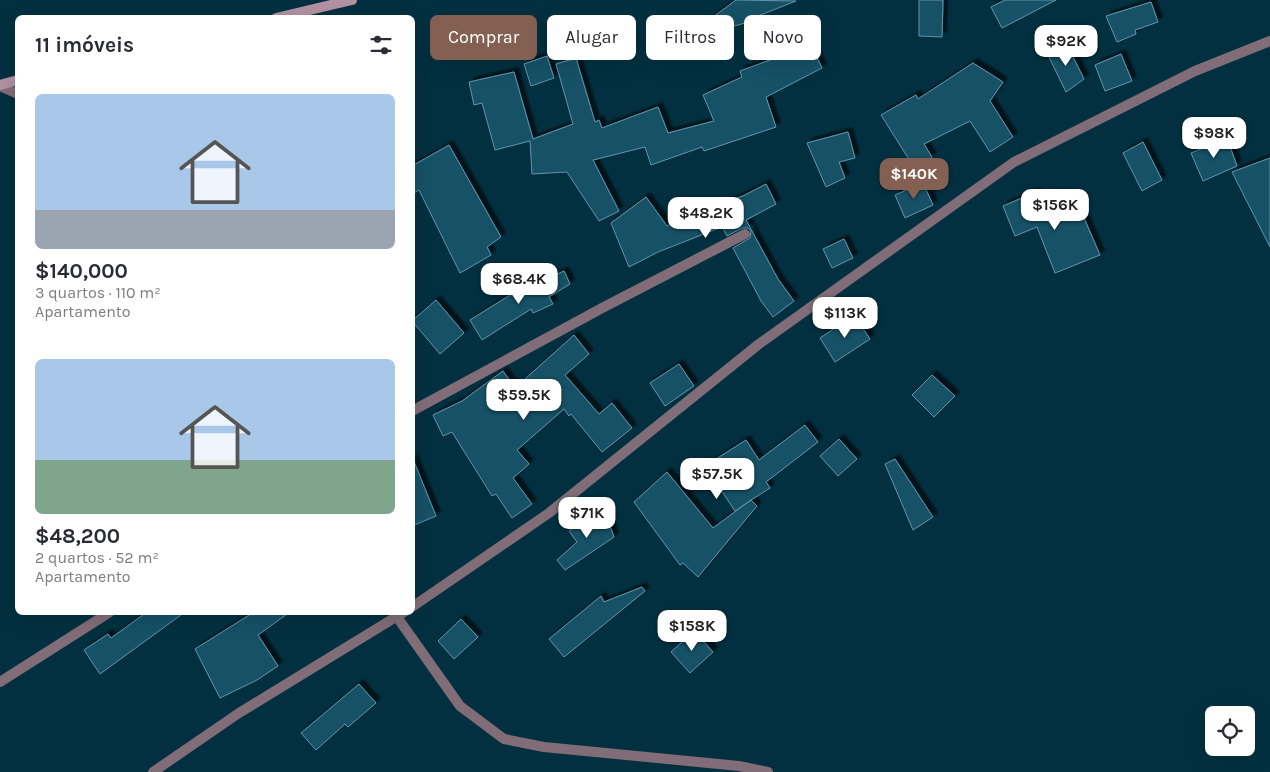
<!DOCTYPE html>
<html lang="pt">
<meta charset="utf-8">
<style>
body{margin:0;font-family:Karla,sans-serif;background:#f7f7f7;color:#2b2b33;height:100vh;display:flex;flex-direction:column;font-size:19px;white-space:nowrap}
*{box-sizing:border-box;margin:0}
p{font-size:16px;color:#7c7c81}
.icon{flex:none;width:28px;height:28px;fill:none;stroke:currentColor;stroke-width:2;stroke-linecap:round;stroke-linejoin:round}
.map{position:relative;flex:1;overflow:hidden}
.details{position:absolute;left:15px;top:15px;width:400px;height:600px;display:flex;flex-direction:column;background:#fff;border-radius:8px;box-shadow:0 5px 20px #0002}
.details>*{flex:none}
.guide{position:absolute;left:430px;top:15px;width:475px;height:45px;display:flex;gap:10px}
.fabs{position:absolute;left:1205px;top:706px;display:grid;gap:10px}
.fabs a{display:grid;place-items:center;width:50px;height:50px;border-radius:8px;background:#fff;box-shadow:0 5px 20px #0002;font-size:25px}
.price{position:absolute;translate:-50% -42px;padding:0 11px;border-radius:10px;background:#fff;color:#222;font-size:16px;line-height:32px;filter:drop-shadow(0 1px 2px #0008)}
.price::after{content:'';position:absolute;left:50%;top:30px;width:15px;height:11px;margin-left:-8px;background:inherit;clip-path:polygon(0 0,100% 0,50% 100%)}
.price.current{background:#846053;color:#fff}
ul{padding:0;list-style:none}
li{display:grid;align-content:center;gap:10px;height:265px;padding:0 20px}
li span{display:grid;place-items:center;height:155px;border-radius:8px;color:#555}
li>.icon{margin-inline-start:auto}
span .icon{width:90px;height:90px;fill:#fffc;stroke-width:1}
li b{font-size:21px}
h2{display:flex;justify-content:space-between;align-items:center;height:60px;padding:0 20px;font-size:21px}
.tag{padding:0 18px;border-radius:8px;background:#fff;box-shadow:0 5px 20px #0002;font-size:18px;line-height:45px}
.tag.current{background:#846053;color:#fff}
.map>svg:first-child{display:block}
.building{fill:#185166;stroke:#5f96ac;filter:url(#shadow)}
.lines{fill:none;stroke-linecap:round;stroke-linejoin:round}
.street{stroke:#816d77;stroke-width:10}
.secondary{stroke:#b291a2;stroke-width:10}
</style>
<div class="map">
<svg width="1270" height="772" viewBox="0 0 1270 772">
<defs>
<filter id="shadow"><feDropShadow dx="4.5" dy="-4.5" stdDeviation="1" flood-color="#0009"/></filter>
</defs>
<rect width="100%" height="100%" fill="#033040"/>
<g class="building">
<path d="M736,0L796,1L748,20L749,22L686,39V37Z"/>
<path d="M919,0H943L942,37L919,36Z"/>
<path d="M1005,0H1056L1002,28L991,7Z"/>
<path d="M1151,2L1158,22L1135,30L1136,34L1117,42L1106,16Z"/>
<path d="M1066,43L1084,79L1066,92L1047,53Z"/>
<path d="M811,45L822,68L766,97L776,127L704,151L702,147L651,165L645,147L593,160L619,211L599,221L567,172L532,174L530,141L495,150L482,103L474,105L469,82L514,72L533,139L573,124L556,64L576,58L595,122L599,120L602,128L658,107L668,133L714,121L703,95L742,77L740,71Z"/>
<path d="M1121,54L1132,81L1105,91L1095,65Z"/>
<path d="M547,56L554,78L531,86L524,64Z"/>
<path d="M973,63L1003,82L990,101L1013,137L990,152L970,121L924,144L932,157L915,169L881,115L916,95L918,99Z"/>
<path d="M848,132L855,158L839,162L845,178L826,187L807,143Z"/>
<path d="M1227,138L1237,166L1203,181L1191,153Z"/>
<path d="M1143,142L1162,180L1142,191L1123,153Z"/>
<path d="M449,145L501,237L487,247L491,255L460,273L419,190L412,194V166Z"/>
<path d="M1270,158V247L1232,172Z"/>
<path d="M923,183L933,205L905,218L895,195Z"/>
<path d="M766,184L776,204L746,220L778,279L794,301L773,317L761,301L733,248L750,238L751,231L748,228H742L727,236L722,227L658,252L629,267L611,223L646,197L667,226L745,195Z"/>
<path d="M1036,192L1047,218L1078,204L1100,255L1055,273L1037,227L1015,236L1003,206Z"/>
<path d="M844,239L853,258L832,268L823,249Z"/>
<path d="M564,271L570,284L549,297L553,304L533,313L531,309L482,340L470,320L515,292L517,293Z"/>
<path d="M436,300L464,333L440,354L412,321Z"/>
<path d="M854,315L870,339L835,362L820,338Z"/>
<path d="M574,335L589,354L565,375L599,414L612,403L632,428L602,452L571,414L569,416L564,409L517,450L529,464L513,478L532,504L512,518L496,494L492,496L452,432L443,436L433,415L462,401L503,371L515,388Z"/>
<path d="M679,364L694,386L665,406L650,383Z"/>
<path d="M932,375L955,396L934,417L912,395Z"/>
<path d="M805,425L818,442L766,482L770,488L751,500L757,506L698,577L683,563L680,565L634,502L667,472L713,528L751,500L735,511L705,466L746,440L759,460Z"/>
<path d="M839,439L857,459L838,476L820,456Z"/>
<path d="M413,459L436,516L412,526V460Z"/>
<path d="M895,459L933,517L913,530L885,464Z"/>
<path d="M596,512L601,519L606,515L614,537L565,570L557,560L577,542L569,531Z"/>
<path d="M642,587L645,591L564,657L549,639L601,596L604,602Z"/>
<path d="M147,612H185L100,674L84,650L108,634L111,638Z"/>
<path d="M254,612H290L258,635L278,666L257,680L220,698L195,649Z"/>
<path d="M461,619L478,637L454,659L438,641Z"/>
<path d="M694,631L713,652L690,673L671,652Z"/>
<path d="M359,684L376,703L348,727L345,724L316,750L301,733Z"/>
</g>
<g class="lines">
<g class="street">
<path d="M0,86L18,94"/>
<path d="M412,411L604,307L745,234"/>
<path d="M412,607L549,513L759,344L1014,162L1195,71L1270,41"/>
<path d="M397,617L460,706L504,739L544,747L739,766L768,772"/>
<path d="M0,682L110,612"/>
<path d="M153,772L239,713L404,612"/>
</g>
<g class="secondary">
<path d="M276,18L352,0"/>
<path d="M0,85L18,80"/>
</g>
</g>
</svg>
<div class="fabs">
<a><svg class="icon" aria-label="locate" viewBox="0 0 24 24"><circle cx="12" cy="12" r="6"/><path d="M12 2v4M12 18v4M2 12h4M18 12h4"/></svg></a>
</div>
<b class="price" style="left:1066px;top:67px">$92K</b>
<b class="price" style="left:1214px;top:159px">$98K</b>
<b class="price current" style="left:914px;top:200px">$140K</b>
<b class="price" style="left:1055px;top:231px">$156K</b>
<b class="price" style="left:706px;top:239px">$48.2K</b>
<b class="price" style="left:519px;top:305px">$68.4K</b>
<b class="price" style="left:845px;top:339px">$113K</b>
<b class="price" style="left:524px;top:421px">$59.5K</b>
<b class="price" style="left:717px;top:500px">$57.5K</b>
<b class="price" style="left:587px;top:539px">$71K</b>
<b class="price" style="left:692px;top:652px">$158K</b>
<div class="guide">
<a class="tag current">Comprar</a>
<a class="tag">Alugar</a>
<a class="tag">Filtros</a>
<a class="tag">Novo</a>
</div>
<section class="details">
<h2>11 imóveis<svg class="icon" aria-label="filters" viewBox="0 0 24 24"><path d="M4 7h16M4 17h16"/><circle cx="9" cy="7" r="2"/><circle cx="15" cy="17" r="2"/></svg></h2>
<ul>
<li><span style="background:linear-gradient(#a9c7e8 75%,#9aa5b1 0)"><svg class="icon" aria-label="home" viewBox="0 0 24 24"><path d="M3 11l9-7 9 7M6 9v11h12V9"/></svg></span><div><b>$140,000</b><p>3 quartos · 110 m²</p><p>Apartamento</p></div></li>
<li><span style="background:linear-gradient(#a9c7e8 65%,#7fa58c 0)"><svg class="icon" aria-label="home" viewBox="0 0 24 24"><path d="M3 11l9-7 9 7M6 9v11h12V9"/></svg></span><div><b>$48,200</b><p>2 quartos · 52 m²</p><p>Apartamento</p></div></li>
</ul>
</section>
</div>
